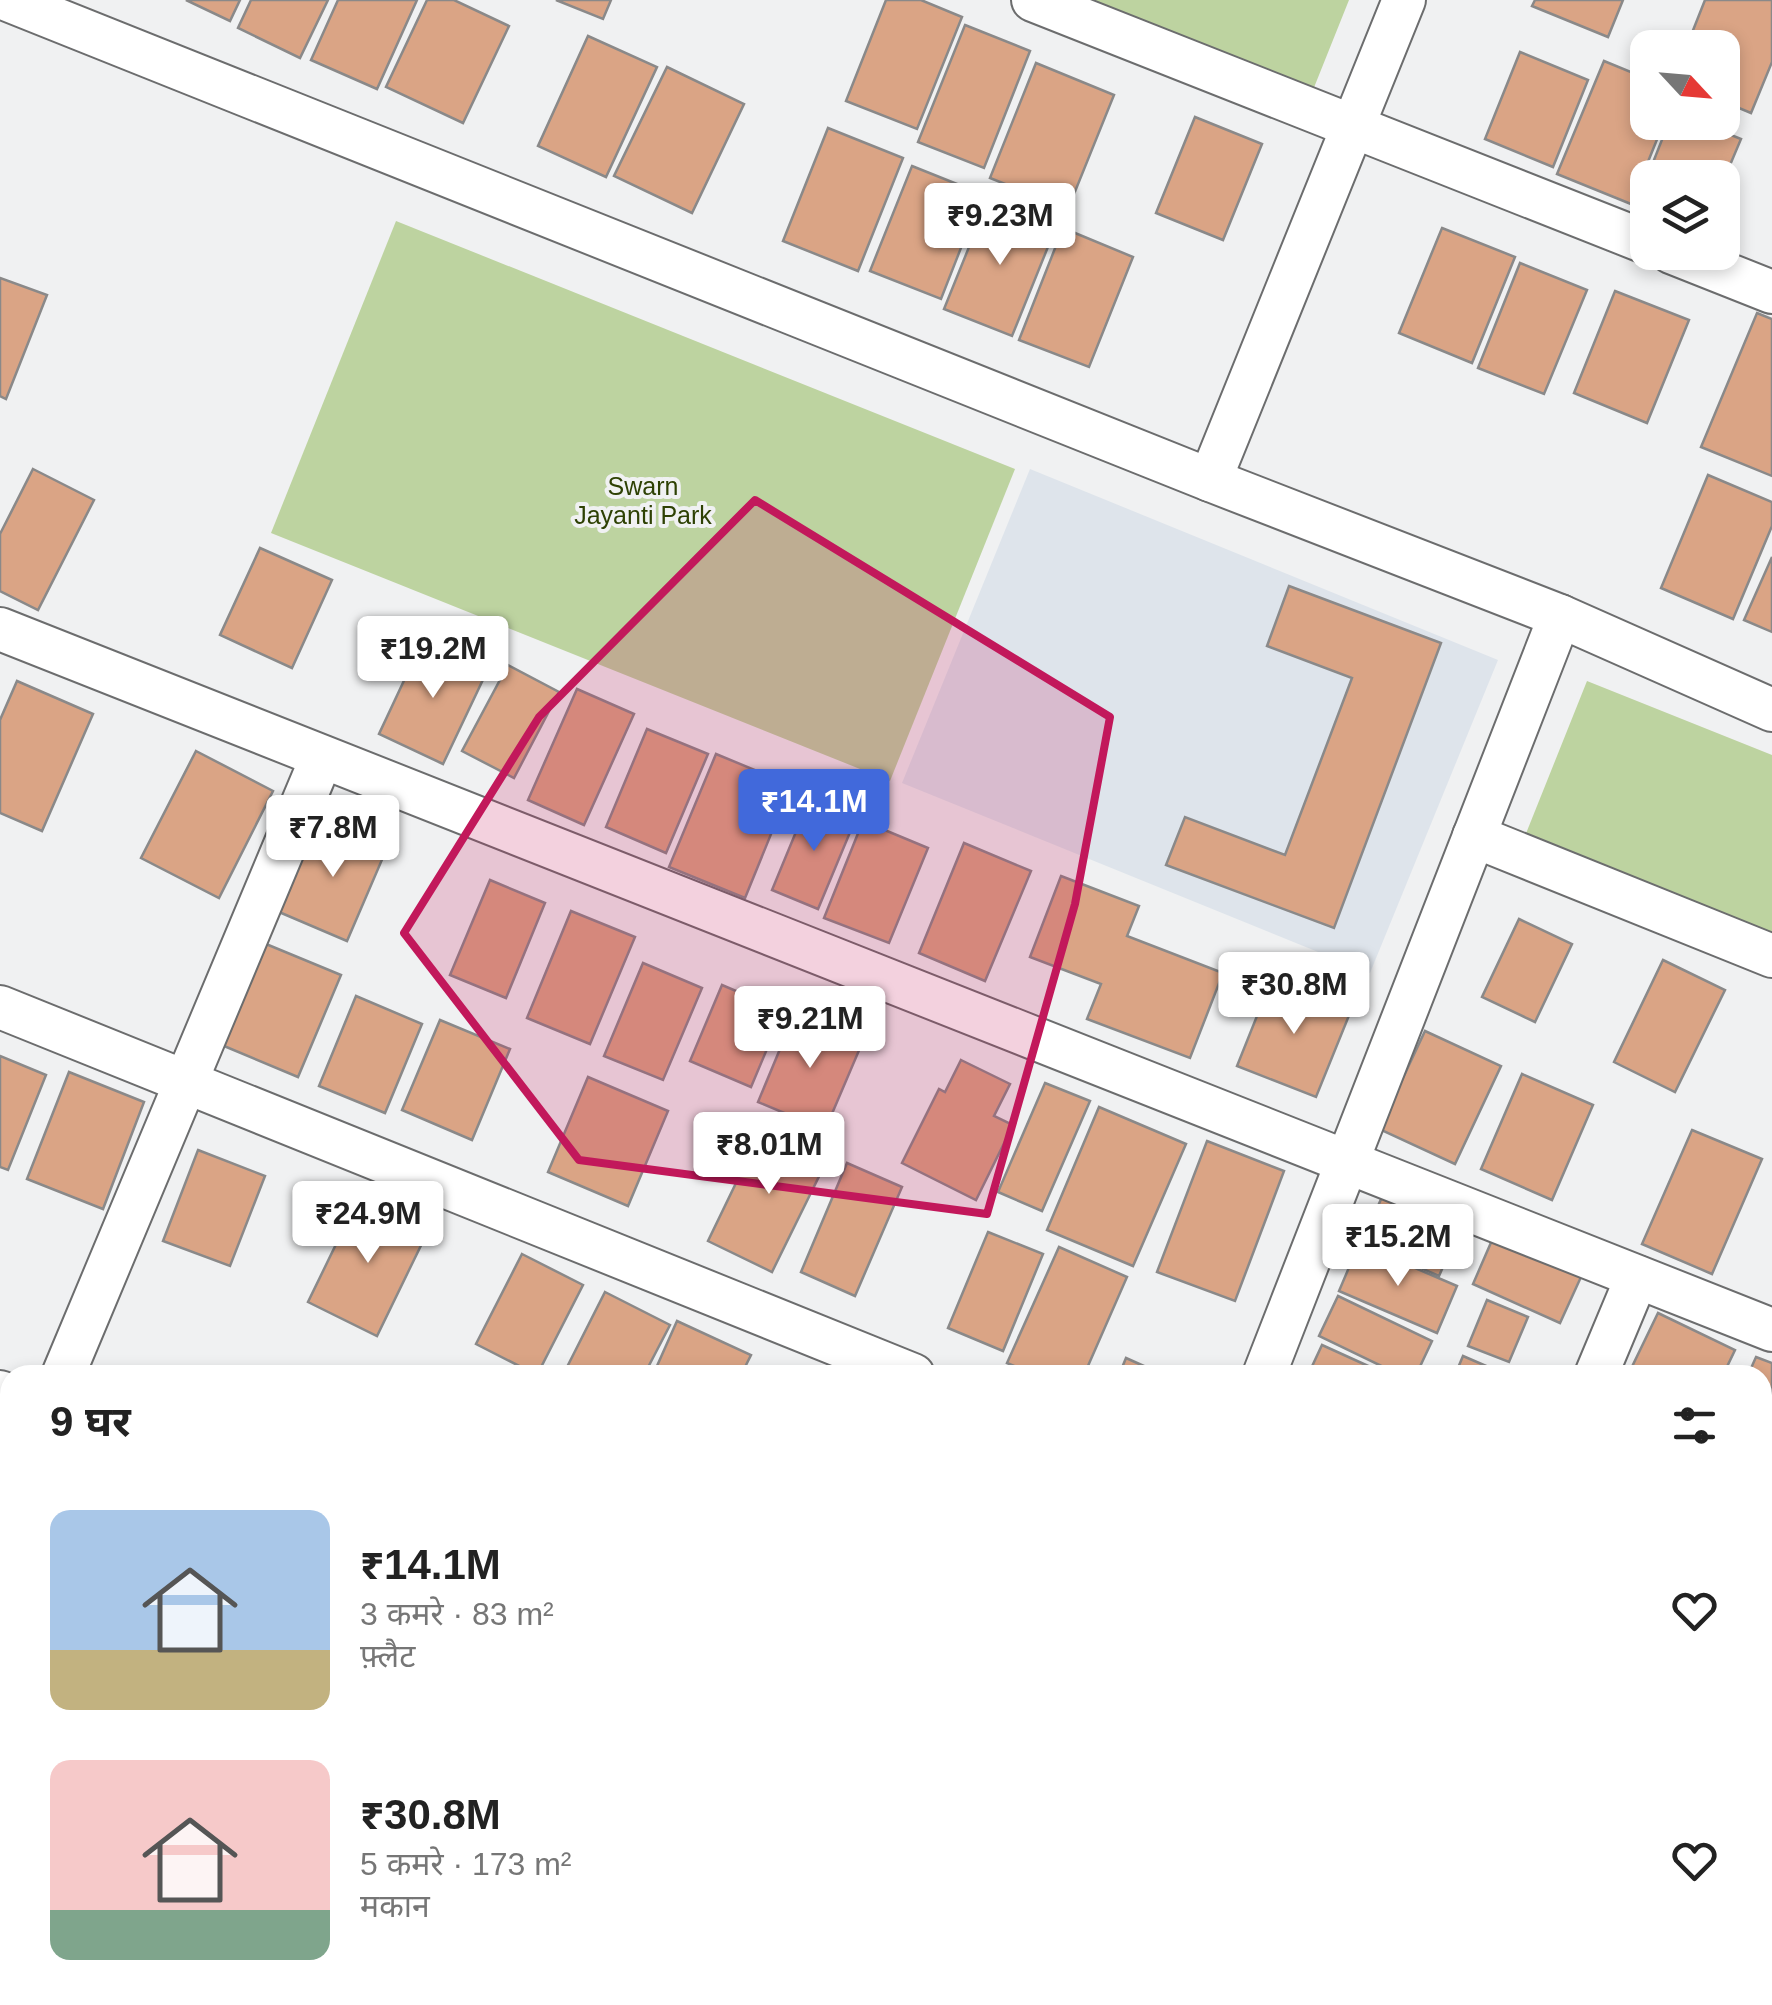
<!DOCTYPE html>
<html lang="hi">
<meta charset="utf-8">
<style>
body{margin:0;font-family:Helvetica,"Noto Sans Devanagari",sans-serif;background:#f2f2f2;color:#222;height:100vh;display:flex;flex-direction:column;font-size:38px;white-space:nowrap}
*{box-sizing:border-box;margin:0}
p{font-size:32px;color:#767676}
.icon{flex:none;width:55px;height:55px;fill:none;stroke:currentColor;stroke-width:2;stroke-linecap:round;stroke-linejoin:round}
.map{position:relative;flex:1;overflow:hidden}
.sheet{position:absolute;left:0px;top:1365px;width:1772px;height:640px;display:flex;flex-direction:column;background:#fff;border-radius:30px 30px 0 0;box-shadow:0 5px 15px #0003}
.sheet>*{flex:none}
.needle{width:65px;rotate:116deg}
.controls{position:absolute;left:1630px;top:30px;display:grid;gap:20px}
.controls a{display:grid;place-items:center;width:110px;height:110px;border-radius:20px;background:#fff;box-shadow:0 5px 15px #0003;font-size:50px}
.price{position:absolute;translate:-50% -85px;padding:0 22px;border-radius:10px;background:#fff;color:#222;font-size:32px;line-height:65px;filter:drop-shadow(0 2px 5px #0008)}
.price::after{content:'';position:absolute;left:50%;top:60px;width:30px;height:22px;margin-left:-15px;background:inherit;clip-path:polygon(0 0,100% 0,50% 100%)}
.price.current{background:#4169db;color:#fff}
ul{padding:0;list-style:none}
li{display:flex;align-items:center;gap:30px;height:250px;padding:0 50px}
li span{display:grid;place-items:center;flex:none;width:280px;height:200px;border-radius:20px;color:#555}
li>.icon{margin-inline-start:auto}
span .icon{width:120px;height:120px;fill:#fffc;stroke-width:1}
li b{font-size:42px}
h2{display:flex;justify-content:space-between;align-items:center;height:120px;padding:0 50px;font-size:42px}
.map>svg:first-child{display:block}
.built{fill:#dee4eb}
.green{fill:#bdd3a0}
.building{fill:#daa485;stroke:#8a8989;stroke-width:2.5}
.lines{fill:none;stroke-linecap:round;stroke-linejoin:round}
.minor-casing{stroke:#6c6d6e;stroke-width:46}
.minor{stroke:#fff;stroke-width:42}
.marked{fill:#c2185b;fill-opacity:0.2;stroke:#c2185b;stroke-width:8;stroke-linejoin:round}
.labels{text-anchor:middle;stroke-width:8;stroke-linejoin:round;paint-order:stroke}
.park-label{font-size:25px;fill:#2e4104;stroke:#f0f1f2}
</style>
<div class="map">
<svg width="1772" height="2005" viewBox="0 0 1772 2005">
<rect width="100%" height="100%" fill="#f0f1f2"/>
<path class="built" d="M1030,469L1498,660L1370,973L902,783Z"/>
<g class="green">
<path d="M1056,0H1349L1309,100Z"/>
<path d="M396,221L1015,469L890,781L271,533Z"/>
<path d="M1587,681L1772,755V934L1525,836Z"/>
<path d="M1383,1995H1644L1640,2005H1379Z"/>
</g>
<g class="building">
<path d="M186,0H240L230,21Z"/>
<path d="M251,0H328L300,58L238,28Z"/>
<path d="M338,0H417L377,89L311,60Z"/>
<path d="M427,0H454L509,26L463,123L386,87Z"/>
<path d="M556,0H611L603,19Z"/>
<path d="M886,0H921L962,17L917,129L846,101Z"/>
<path d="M1535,0H1623L1608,37L1532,6Z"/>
<path d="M1705,0H1772V62L1751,113L1722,101V48H1686Z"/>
<path d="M965,25L1030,51L984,168L918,142Z"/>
<path d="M588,36L657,67L606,177L538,146Z"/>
<path d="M1520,52L1588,80L1553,167L1485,139Z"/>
<path d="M1604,61L1648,79V122H1664L1631,204L1557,174Z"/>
<path d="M1036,63L1114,95L1068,209L990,178Z"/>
<path d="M667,67L744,104L692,213L614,176Z"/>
<path d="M1195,117L1262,144L1223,240L1156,213Z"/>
<path d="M1669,122H1699L1741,139L1722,184V178H1648V213L1635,208Z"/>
<path d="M828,128L903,158L858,271L783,241Z"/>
<path d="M912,166L982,194L941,299L870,271Z"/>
<path d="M988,200L1056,227L1012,336L944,309Z"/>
<path d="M1063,228L1133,257L1089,367L1019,340Z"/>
<path d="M1442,228L1515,257L1472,363L1399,333Z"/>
<path d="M1520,263L1587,290L1544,394L1478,368Z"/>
<path d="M0,278L47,295L6,399L0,396Z"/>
<path d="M1615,291L1689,320L1647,423L1574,393Z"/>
<path d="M1757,313L1772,319V476L1701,447Z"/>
<path d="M33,469L94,500L38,610L0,591V534Z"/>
<path d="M1708,475L1772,502V526L1733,619L1661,588Z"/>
<path d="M260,548L332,580L292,668L220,635Z"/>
<path d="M1772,557V632L1744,620Z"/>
<path d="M1289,586L1441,643L1334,928L1166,865L1185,817L1285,855L1352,678L1267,646Z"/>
<path d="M424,638L488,669L443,764L379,734Z"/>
<path d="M508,665L559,692L514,778L462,751Z"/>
<path d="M17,681L93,714L42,831L0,813V720Z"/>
<path d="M577,689L634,714L584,825L528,800Z"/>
<path d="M647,729L708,754L666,853L606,827Z"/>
<path d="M196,751L273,791L219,898L141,858Z"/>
<path d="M716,754L791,785L745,898L669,867Z"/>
<path d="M810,798L856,818L818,909L772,890Z"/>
<path d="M318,819L387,848L347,941L279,912Z"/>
<path d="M863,821L928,848L889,943L824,918Z"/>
<path d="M964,843L1031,871L985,981L919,953Z"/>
<path d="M1061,876L1139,906L1127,936L1223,973L1190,1058L1087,1019L1101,984L1030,957Z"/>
<path d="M490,880L545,903L506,998L450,975Z"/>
<path d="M571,911L635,937L590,1044L527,1018Z"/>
<path d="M1519,919L1572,944L1535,1022L1482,997Z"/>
<path d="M266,944L341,975L298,1077L224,1046Z"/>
<path d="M1663,960L1725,990L1675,1092L1614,1062Z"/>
<path d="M643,963L702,988L663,1080L604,1056Z"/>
<path d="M1273,976L1352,1008L1316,1097L1237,1066Z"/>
<path d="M722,985L783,1011L751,1087L690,1061Z"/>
<path d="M356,996L422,1024L385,1113L319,1086Z"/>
<path d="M795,1013L863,1041L825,1130L758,1102Z"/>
<path d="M440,1020L510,1049L472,1140L402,1110Z"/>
<path d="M1425,1031L1501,1066L1455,1164L1379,1129Z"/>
<path d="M0,1056L46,1075L8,1170L0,1167Z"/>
<path d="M961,1060L1010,1084L994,1116L1013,1125L976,1200L902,1163L939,1089L945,1092Z"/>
<path d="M69,1072L144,1102L103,1209L27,1179Z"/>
<path d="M1522,1074L1593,1105L1552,1200L1481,1169Z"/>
<path d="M588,1077L668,1111L628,1206L548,1172Z"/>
<path d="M1045,1083L1090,1101L1042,1211L998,1192Z"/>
<path d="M1099,1107L1186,1144L1133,1266L1047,1230Z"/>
<path d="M765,1123L830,1154L772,1272L708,1241Z"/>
<path d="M1692,1130L1762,1159L1712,1274L1642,1244Z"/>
<path d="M1207,1141L1284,1171L1235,1301L1157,1272Z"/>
<path d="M198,1150L265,1176L230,1266L163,1241Z"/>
<path d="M847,1163L902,1187L855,1296L801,1272Z"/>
<path d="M1386,1188L1463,1221L1439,1276L1362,1242Z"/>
<path d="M359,1197L428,1231L377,1336L308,1302Z"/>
<path d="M988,1232L1043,1254L1003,1351L948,1328Z"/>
<path d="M1493,1238L1581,1277L1560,1323L1473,1284Z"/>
<path d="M1359,1244L1457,1286L1437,1333L1339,1291Z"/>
<path d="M1059,1247L1127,1277L1084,1375H1035L1007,1363Z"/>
<path d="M522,1254L583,1285L537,1375L476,1344Z"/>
<path d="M605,1292L670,1325L644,1375H563Z"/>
<path d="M1338,1296L1432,1341L1416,1375H1400L1319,1336Z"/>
<path d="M1487,1300L1528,1317L1509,1362L1468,1346Z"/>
<path d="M1658,1313L1735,1350L1723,1375H1628Z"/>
<path d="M677,1321L751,1355L741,1375H653Z"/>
<path d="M1322,1345L1388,1375H1308Z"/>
<path d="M1463,1356L1507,1375H1455Z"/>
<path d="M1756,1357L1772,1363V1435L1762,1431V1375H1748Z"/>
<path d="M1126,1358L1164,1375H1119Z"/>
<path d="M1762,1477L1772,1482V1532L1770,1536L1762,1533Z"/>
<path d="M1762,1543L1772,1547V1594L1768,1604L1762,1602Z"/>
<path d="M10,1695V1743L0,1738V1717Z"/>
<path d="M0,1863L10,1867V1886L0,1910Z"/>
<path d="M1762,1883L1772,1887V2005H1715L1693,1995H1762Z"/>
<path d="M10,1923V1965L0,1962V1951Z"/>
<path d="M91,1995H141L138,2005H123Z"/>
<path d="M163,1995H248L244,2005H159Z"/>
<path d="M255,1995H319L326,1998L323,2005H251Z"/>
<path d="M353,1995H365L391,2005H349Z"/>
<path d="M686,1995H783L779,2005H681Z"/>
<path d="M801,1995H873L867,2005H795Z"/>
<path d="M884,1995H953L976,2005H879Z"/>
<path d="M1057,1995H1152L1148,2005H1053Z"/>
</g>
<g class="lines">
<g class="minor-casing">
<g id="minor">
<path d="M8,0L1210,480L1560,616L1772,710"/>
<path d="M1033,0L1648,243"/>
<path d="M1671,252L1772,292"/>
<path d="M1210,480L1404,0"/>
<path d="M0,629L1772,1330"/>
<path d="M1474,836L1772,956"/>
<path d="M0,1007L913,1375"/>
<path d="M63,1375L322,757"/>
<path d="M1264,1375L1560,616"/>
<path d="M1596,1375L1637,1277"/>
<path d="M0,1392L10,1396"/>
<path d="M1762,1787L1772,1762"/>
<path d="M0,1792L10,1796"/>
<path d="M507,1995L532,2005"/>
<path d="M1217,1995L1242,2005"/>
<path d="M1017,2005L1021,1995"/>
<path d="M1335,2005L1339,1995"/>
<path d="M1679,2005L1682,1995"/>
</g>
</g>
<use href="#minor" class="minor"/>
</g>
<path class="marked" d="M755,500L1110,717L1075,904L987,1214L579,1160L404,933L539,717Z"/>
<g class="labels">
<g class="park-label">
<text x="643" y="495">Swarn<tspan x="643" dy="29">Jayanti Park</tspan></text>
</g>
</g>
</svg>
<div class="controls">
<a><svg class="needle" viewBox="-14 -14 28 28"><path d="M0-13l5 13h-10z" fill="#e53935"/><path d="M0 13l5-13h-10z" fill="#767676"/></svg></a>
<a><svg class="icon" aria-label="layers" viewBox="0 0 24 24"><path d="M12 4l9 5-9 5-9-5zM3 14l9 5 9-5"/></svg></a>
</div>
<b class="price" style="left:1000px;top:268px">₹9.23M</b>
<b class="price" style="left:433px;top:701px">₹19.2M</b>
<b class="price current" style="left:814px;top:854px">₹14.1M</b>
<b class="price" style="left:333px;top:880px">₹7.8M</b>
<b class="price" style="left:1294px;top:1037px">₹30.8M</b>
<b class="price" style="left:810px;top:1071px">₹9.21M</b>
<b class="price" style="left:769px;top:1197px">₹8.01M</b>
<b class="price" style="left:368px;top:1266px">₹24.9M</b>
<b class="price" style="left:1398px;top:1289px">₹15.2M</b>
<section class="sheet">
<h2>9 घर<svg class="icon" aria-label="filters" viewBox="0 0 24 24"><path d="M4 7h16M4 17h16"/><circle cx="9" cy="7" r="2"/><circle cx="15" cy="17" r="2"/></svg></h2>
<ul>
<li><span style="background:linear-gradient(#a9c7e8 70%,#c2b280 0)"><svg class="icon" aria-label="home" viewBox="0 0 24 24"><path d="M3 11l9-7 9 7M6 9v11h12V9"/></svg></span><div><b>₹14.1M</b><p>3 कमरे · 83 m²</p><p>फ़्लैट</p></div><svg class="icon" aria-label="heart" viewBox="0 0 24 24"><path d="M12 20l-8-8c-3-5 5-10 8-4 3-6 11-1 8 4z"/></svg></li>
<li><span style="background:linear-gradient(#f6c9c9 75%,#7fa58c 0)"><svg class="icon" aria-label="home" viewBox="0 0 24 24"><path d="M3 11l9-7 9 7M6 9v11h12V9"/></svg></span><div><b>₹30.8M</b><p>5 कमरे · 173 m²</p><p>मकान</p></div><svg class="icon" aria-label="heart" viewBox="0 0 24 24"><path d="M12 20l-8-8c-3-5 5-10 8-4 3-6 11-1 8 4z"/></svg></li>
</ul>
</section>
</div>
